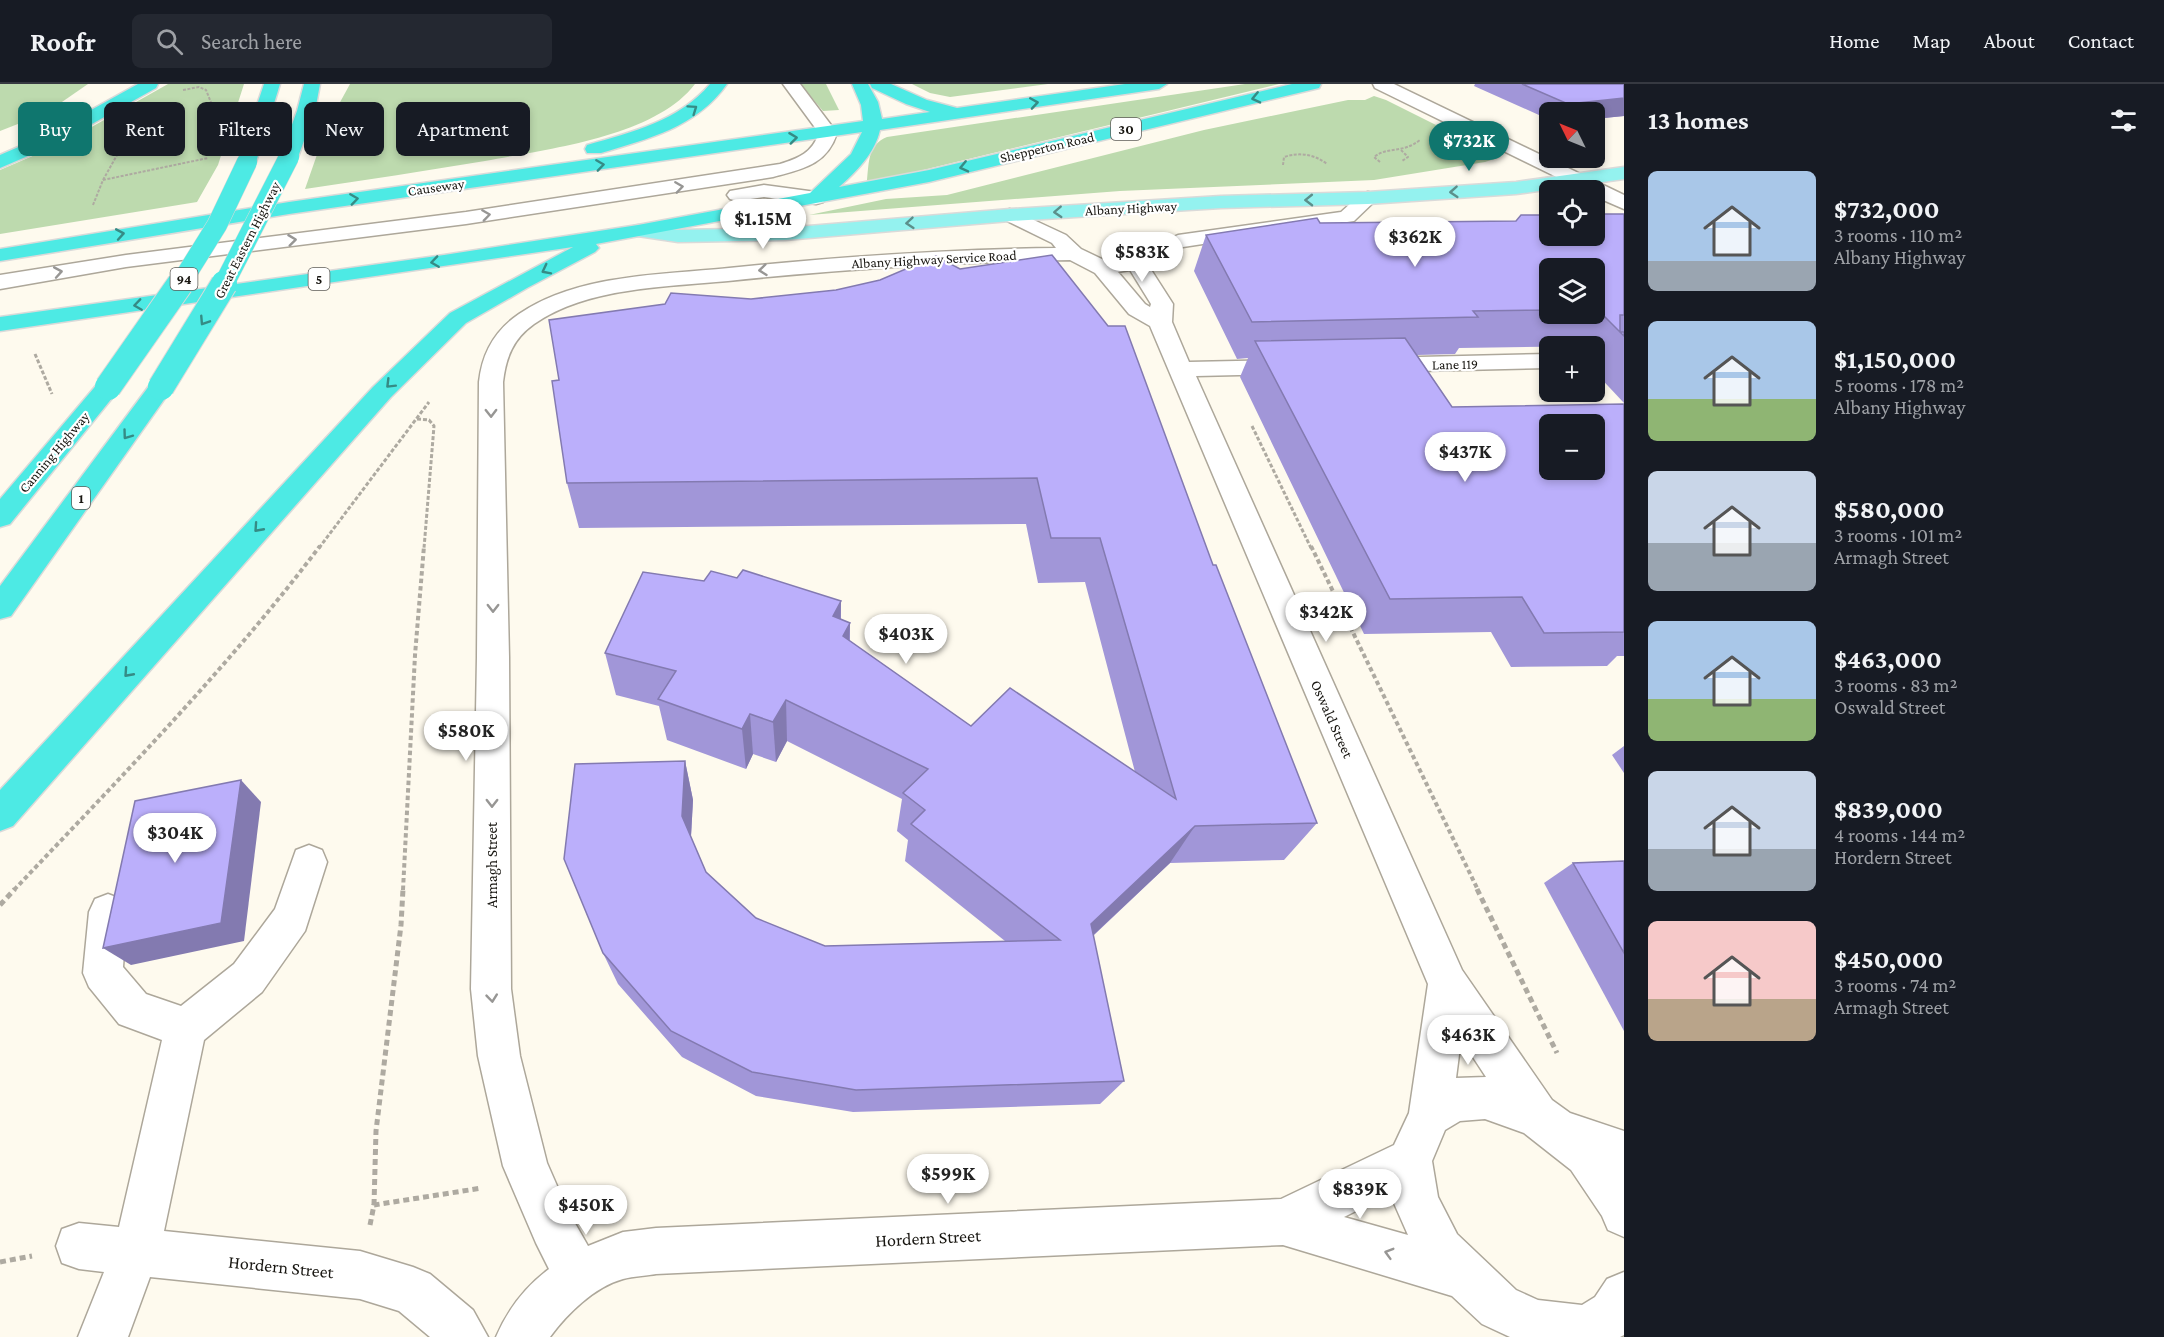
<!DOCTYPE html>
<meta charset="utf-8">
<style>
body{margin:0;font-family:"Crimson Pro",serif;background:#242831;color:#f1f3f6;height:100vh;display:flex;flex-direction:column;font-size:22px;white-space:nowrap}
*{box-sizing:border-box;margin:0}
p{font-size:20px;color:#9ea1a6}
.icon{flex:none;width:33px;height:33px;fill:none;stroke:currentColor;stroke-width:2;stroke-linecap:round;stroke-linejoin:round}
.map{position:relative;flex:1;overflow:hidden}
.side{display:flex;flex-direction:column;background:#171b24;width:540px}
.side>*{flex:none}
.banner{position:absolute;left:18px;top:18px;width:570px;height:54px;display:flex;gap:12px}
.needle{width:39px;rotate:313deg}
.buttons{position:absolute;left:1539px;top:18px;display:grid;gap:12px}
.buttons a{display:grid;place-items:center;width:66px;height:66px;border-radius:9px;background:#171b24;box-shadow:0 3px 9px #0003;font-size:30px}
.price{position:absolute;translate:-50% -51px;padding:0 14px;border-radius:21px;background:#fff;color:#222;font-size:20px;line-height:39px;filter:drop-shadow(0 2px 3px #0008)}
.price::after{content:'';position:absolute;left:50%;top:36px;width:18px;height:14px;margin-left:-9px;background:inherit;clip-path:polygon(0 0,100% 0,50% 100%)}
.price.on{background:#0f766e;color:#fff}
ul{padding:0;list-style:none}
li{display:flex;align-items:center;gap:18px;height:150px;padding:0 24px}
li span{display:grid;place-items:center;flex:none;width:168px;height:120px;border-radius:9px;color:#555}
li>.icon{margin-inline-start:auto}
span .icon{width:72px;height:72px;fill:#fffc;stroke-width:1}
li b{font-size:26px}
h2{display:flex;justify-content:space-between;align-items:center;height:72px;padding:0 24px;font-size:26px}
.tag{padding:0 21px;border-radius:9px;background:#171b24;box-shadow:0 3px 9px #0003;font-size:21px;line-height:54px}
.tag.on{background:#0f766e;color:#fff}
header{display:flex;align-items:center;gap:36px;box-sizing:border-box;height:84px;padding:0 30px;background:#171b24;border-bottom:2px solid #363941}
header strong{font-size:28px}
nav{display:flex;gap:33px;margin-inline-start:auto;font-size:21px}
.search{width:420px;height:54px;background:#242831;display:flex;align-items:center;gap:15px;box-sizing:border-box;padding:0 21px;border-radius:9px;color:#9ea1a6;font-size:22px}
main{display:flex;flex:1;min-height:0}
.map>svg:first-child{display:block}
.green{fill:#bddaae}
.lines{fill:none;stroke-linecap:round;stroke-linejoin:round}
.minor-casing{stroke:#ada79a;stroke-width:3}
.major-casing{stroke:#dadad9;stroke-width:3}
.highway-casing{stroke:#dadad9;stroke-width:3}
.path-far3{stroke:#aeaaa1;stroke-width:2;stroke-dasharray:3 1.5;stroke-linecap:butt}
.path-far2{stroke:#aeaaa1;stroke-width:3;stroke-dasharray:4 2;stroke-linecap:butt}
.path-far1{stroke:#aeaaa1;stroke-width:4;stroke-dasharray:4.5 3;stroke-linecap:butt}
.path{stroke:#aeaaa1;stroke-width:5;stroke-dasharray:6 4;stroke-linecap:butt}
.minor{fill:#fff;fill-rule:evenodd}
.major{fill:#94f2ef;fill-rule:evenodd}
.highway{fill:#4deae4;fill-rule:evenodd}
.highway-bridge-far1-casing{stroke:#dadad9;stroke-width:21;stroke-linecap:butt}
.highway-bridge-casing{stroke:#dadad9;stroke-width:28;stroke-linecap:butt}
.highway-bridge-far1{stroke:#4deae4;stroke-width:20}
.highway-bridge{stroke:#4deae4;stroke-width:26}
.wall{fill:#a196d8;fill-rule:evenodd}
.shaded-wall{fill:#837ab0}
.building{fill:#bbaffb;stroke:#837ab0;stroke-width:1.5;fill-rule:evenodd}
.oneway{stroke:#358b85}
.oneway2{stroke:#979694}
.oneway3{stroke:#5c8f8b}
.labels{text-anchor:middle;stroke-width:4.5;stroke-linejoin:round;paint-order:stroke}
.shield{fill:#fff;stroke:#5d5c58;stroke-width:1.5}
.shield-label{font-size:14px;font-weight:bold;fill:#181611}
.far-street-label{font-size:14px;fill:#181611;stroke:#fff}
.street-label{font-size:15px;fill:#181611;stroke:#fff}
.near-street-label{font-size:18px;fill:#181611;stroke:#fff}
</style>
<header>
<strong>Roofr</strong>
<div class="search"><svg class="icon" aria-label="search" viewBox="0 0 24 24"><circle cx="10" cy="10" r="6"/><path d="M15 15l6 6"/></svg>Search here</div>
<nav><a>Home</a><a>Map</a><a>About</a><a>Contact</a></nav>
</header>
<main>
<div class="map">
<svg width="1624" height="1253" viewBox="0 0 1624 1253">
<rect width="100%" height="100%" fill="#fefaee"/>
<g class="green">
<path d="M0,0H88L46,29L0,47Z"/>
<path d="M168,0H244L218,81L197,118L0,150V86L65,58Z"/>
<path d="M350,0H695C655,53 547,65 485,77C425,87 365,96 305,105L327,42Z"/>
<path d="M800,0H826L839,26L823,27Z"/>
<path d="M912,0H1048L950,13L930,9Z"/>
<path d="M1245,0H1279L915,88L874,96H867C869,77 868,61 887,53Z"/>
<path d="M1374,12L1386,16L1500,73L1485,78L1374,96L1120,107L809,131L886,115L947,111L1204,46L1348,16H1365Z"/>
</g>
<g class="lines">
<g class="minor-casing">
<g id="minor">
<path d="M783,0H800L837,49C827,81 802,85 773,93L466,140L126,183L0,205V191L126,171L466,128L780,80C799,74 812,69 819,49Z"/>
<path d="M1373,0H1394L1624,111V125L1594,112V106H1583L1375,4Z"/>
<path d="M764,101L816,108L823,110L826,114L823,118L816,120L764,113L737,117L730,115L727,111L730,107Z"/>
<path d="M1368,108L1375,110L1378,114L1354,137L1183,163L1148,181L1173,220L1172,238L1189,278L1289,276L1298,278L1301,283L1298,288L1289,290L1196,292L1462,886L1552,1016L1570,1029L1624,1047V1153L1608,1146L1602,1132L1571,1086L1524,1049L1485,1035L1460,1037L1445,1046L1432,1077L1438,1113L1457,1150L1516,1206L1538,1216L1582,1221L1595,1213L1607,1195L1624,1188V1251L1620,1253H1510L1482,1240L1452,1212L1283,1161L656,1190C645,1192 634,1192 623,1195C594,1203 567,1230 550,1253H496C508,1225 525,1203 549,1185L536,1159L503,1082L478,972L471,905L477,573L479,298C482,270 494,247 519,230C578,190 660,191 729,184C838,173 947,165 1056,164L1052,159L1003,135L1000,131L1003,127L1010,125L1066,151L1081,165L1106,177L1130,173L1178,151L1341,128L1361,110ZM1070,176L1095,189L1129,230L1150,242L1428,900L1409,1029L1394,1061L1281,1115L656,1144L623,1148L588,1162L568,1127L547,1079L520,972L511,905L509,573L503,298C506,273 513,255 534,240C587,203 666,203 728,197C842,185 955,178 1070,176ZM1130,186L1151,220L1150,223L1145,220L1118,188ZM1461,955L1486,993L1456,994ZM1392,1109L1393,1117L1408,1151L1344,1133Z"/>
<path d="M1550,270V284L1377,288L1368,286L1365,281L1368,276L1377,274Z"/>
<path d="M309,761L322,766L327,778L305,847L262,908L204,956L164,1147L360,1167L413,1183L430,1190L473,1226L488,1253H430L399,1227L360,1215L150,1193L128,1253H78L104,1188L79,1185L62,1179L56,1162L62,1145L79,1139L119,1143L162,956L119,940L89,903L83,889L89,828L95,815L108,810L121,815L127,828L123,883L146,910L181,922L234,880L275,825L296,766Z"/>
</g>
</g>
<g class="major-casing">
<path id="major" d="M1624,83V95L1516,110L1368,120L1221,124L1010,137L785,156L678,158L631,151L628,147L631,143L638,141L678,146L785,144L1010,125L1221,112L1368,108L1516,98Z"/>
</g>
<g class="highway-casing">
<g id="highway">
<path d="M138,0H158L156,4L58,59L0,84V71L46,51Z"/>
<path d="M264,0H280L256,78L254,82H240L238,78Z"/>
<path d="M304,0H320L315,27L298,73L296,77H282L280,73L297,27Z"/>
<path d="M710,0H727C697,43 648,55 601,69H587L585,65L587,61C632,48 679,37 710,0Z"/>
<path d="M852,0H868L878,18L882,35L930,28L906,20L872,4L870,0H891L927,16L957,24L1125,0H1167L1159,5L880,46C875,69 856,88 839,103L929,86L1292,0H1321L1319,4L929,98L596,160L599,164L595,168L527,204L466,239L391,313L13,742L0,747V706L373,303L450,229L573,163L0,247V233L444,171L638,141L810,109L851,70L862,48L289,130L0,177V165L289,118L863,37L861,21Z"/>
<path d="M108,296L117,298L120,303L117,308L10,440L0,443V415L99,298Z"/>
<path d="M161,296L170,298L173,303L11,532L0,535V502L152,298Z"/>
</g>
</g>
<g class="path-far3">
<path d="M183,6L199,3L206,6L220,41"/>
<path d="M1401,66L1408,73L1402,77"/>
<path d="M1380,78L1374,73C1388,62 1402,70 1420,56"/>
<path d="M1283,81L1284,73C1299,68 1314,70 1327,80"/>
<path d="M103,96L208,74"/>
<path d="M93,121L103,96L126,55"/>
</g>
<g class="path-far2">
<path d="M35,270L52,310"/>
<path d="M417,335L429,336L434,342L424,464"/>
<path d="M1252,342L1311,464"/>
<path d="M319,464L429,318"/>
</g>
<g class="path-far1">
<path d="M1311,462L1478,806"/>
<path d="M14,806C119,695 227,585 320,462"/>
<path d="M403,806L415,571L424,462"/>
</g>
<g class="path">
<path d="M1477,805L1557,969"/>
<path d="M0,821L15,805"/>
<path d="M374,1121L376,1047L401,841L403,805"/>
<path d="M370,1141L374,1121L482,1104"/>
<path d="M0,1178L32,1172"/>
</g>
<use href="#minor" class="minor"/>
<use href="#major" class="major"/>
<use href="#highway" class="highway"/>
<g class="highway-bridge-far1-casing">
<g id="highway-bridge-far1">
<path d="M179,202L217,141L247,78"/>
<path d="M223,202L289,73"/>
</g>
</g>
<g class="highway-bridge-casing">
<g id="highway-bridge">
<path d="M108,303L180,200"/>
<path d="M161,303L224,200"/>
</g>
</g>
<use href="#highway-bridge-far1" class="highway-bridge-far1"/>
<use href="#highway-bridge" class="highway-bridge"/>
</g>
<g class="wall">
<path d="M1475,0H1624V32L1594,35V28H1550V36L1474,2Z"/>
<path d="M1624,130V319L1594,287V262L1459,264L1455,270L1417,271L1452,323L1624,320V572H1617L1607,582L1511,583L1491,548L1364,550L1240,293L1248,274L1237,275L1194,187L1206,151L1320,139L1516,137ZM1550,184H1594V230H1550Z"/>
<path d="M671,209L1213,481L1317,739L1284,776L1170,779L1093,852L1124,997L1100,1020L853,1028L756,1012L682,973L618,900L603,869L685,677L693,716L691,753L706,788L756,834L825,862L1005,857L905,777L908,756L897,747L902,715L787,657L776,678L753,670L746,685L667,656L659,622L616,611L605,569L841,517V535L850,539V557L971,642L1135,688L1085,498L1038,499L1026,440L579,444L567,399L559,296L665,220Z"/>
<path d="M1624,662V689L1612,671Z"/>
<path d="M1624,777V947L1544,799L1573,779Z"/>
</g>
<g class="shaded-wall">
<path d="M1624,14V32L1594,35V28H1563L1568,20Z"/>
<path d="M841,517L840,561L833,532Z"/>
<path d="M850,539L848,582L843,552Z"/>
<path d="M786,616L787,657L776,678L773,638Z"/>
<path d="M750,630L753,670L746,685L742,645Z"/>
<path d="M685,677L693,716L690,769L682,732Z"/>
<path d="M241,696L261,718L244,857L131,881L103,864Z"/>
<path d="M1195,742L1170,779L1071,872L1091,840Z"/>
</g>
<g class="building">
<path d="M1522,0H1624V14L1568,20Z"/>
<path d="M1594,130H1624V231H1620V248H1624V252L1598,226H1594V184H1550V226L1473,227L1478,233L1252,238L1206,151L1317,134L1320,139L1516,137L1521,131H1550V152H1594Z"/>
<path d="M1052,171L1108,242H1125L1213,481H1216L1317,739L1195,742L1091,840L1124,997L856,1006L752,988L671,947L603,869L564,775L575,680L685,677L682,732L706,788L756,834L825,862L1060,856L911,740L925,726L903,709L928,685L786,616L773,638L750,630L742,645L658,615L676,587L605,569L643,488L704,497L711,487L737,494L743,486L841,517L833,532L850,539L843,552L971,642L1010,604L1176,715L1100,454H1051L1037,394L567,399L552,297L559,296L549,236L665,220L671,209L751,215L836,206L880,196L936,172L960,185Z"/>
<path d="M1405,254L1452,323L1624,320V548L1544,549L1522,513L1390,515L1255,257ZM1550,340H1594V386H1550Z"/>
<path d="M241,696L221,839L103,864L135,717Z"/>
<path d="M1624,777V869L1573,779Z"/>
</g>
<defs><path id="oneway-chevron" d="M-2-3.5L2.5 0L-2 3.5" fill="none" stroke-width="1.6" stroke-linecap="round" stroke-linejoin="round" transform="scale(1.5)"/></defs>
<g class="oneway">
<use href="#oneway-chevron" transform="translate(1256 14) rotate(167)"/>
<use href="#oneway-chevron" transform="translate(1034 19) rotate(-9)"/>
<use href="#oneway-chevron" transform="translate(693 25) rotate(-35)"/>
<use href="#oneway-chevron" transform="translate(793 54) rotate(-7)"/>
<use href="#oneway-chevron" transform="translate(600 81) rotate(-8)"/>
<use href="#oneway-chevron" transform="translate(964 83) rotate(167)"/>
<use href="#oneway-chevron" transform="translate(354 115) rotate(-8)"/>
<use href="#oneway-chevron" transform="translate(120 150) rotate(-10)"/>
<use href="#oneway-chevron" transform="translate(435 178) rotate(172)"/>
<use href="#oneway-chevron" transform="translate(546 186) rotate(153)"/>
<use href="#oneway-chevron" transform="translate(138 221) rotate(172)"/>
<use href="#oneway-chevron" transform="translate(204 237) rotate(123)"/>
<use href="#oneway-chevron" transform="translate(390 300) rotate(135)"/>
<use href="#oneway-chevron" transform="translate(127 351) rotate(126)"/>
<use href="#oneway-chevron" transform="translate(258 444) rotate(132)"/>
<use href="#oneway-chevron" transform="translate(128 589) rotate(132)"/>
</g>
<g class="oneway2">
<use href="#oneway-chevron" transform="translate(679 103) rotate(-8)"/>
<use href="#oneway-chevron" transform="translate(486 131) rotate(-8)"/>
<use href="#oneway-chevron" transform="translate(292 156) rotate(-7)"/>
<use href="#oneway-chevron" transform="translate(763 186) rotate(174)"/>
<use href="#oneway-chevron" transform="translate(58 188) rotate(-10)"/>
<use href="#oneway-chevron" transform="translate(491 329) rotate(89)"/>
<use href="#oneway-chevron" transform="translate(493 524) rotate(90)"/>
<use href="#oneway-chevron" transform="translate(492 719) rotate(90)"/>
<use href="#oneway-chevron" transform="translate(492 914) rotate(84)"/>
<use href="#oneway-chevron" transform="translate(1389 1169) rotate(-164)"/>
</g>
<g class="oneway3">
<use href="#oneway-chevron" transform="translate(1454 108) rotate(176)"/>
<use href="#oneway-chevron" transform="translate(1309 116) rotate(179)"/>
<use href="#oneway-chevron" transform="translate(1058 128) rotate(177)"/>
<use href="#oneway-chevron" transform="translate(910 139) rotate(175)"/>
</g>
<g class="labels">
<g class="shield">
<rect x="1111" y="34" width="30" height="22" rx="4.5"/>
<rect x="170.5" y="184" width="27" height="22" rx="4.5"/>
<rect x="308.5" y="184" width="21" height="22" rx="4.5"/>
<rect x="72" y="403" width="18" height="22" rx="4.5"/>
</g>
<g class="shield-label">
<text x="1126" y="50">30</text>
<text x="184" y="200">94</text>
<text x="319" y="200">5</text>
<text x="81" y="419">1</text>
</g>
<g class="far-street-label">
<text transform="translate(1047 63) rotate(-13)" y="5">Shepperton Road</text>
<text transform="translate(436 103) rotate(-8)" y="5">Causeway</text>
<text transform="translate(1131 124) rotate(-3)" y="5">Albany Highway</text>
<text transform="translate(247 156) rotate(-63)" y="5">Great Eastern Highway</text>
<text transform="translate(934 175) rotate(-3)" y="5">Albany Highway Service Road</text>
<text transform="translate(1455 280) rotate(-1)" y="5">Lane 119</text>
<text transform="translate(54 368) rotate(-50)" y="5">Canning Highway</text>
</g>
<g class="street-label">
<text transform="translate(1332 635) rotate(66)" y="5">Oswald Street</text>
<text transform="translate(492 781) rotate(-90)" y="5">Armagh Street</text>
</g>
<g class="near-street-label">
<text transform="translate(928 1154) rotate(-3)" y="6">Hordern Street</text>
<text transform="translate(281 1183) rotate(6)" y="6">Hordern Street</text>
</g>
</g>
</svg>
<div class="buttons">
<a><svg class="needle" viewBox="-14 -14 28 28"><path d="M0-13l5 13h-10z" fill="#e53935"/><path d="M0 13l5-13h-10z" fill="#9ea1a6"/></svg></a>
<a><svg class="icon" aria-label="locate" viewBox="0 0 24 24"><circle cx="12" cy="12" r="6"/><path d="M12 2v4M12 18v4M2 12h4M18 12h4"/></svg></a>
<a><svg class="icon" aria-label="layers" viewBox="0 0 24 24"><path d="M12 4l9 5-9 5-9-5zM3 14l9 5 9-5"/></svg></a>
<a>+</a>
<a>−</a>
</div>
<b class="price on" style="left:1469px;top:88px">$732K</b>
<b class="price" style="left:763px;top:166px">$1.15M</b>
<b class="price" style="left:1415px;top:184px">$362K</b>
<b class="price" style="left:1142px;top:199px">$583K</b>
<b class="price" style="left:1465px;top:399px">$437K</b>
<b class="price" style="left:1326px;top:559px">$342K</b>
<b class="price" style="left:906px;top:581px">$403K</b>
<b class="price" style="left:466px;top:678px">$580K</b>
<b class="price" style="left:175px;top:780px">$304K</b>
<b class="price" style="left:1468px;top:982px">$463K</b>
<b class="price" style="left:948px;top:1121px">$599K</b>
<b class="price" style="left:1360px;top:1136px">$839K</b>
<b class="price" style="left:586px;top:1152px">$450K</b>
<div class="banner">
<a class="tag on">Buy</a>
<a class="tag">Rent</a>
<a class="tag">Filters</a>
<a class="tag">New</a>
<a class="tag">Apartment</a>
</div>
</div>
<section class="side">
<h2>13 homes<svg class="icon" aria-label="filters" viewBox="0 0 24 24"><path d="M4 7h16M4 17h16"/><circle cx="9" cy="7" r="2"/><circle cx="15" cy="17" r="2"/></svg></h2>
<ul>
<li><span style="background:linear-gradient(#a9c7e8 75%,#9aa5b1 0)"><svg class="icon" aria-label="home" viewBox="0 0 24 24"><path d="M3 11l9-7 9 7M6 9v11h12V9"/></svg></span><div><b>$732,000</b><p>3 rooms · 110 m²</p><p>Albany Highway</p></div></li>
<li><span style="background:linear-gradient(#a9c7e8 65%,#8fb573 0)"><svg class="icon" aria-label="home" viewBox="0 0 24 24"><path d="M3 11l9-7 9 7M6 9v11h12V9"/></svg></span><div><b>$1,150,000</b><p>5 rooms · 178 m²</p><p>Albany Highway</p></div></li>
<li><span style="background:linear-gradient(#c9d6e8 60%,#9aa5b1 0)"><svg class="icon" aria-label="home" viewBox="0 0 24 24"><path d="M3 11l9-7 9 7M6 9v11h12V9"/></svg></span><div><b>$580,000</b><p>3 rooms · 101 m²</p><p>Armagh Street</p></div></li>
<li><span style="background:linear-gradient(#a9c7e8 65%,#8fb573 0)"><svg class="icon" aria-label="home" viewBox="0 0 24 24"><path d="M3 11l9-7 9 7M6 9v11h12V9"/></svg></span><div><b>$463,000</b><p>3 rooms · 83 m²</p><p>Oswald Street</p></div></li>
<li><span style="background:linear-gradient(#c9d6e8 65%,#9aa5b1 0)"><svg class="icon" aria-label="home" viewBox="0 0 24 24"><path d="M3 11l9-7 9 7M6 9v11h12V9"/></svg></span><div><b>$839,000</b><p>4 rooms · 144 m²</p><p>Hordern Street</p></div></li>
<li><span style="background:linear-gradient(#f6c9c9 65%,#b9a48a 0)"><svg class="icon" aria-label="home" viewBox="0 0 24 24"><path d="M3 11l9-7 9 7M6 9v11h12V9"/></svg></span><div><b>$450,000</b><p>3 rooms · 74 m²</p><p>Armagh Street</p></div></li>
</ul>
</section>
</main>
